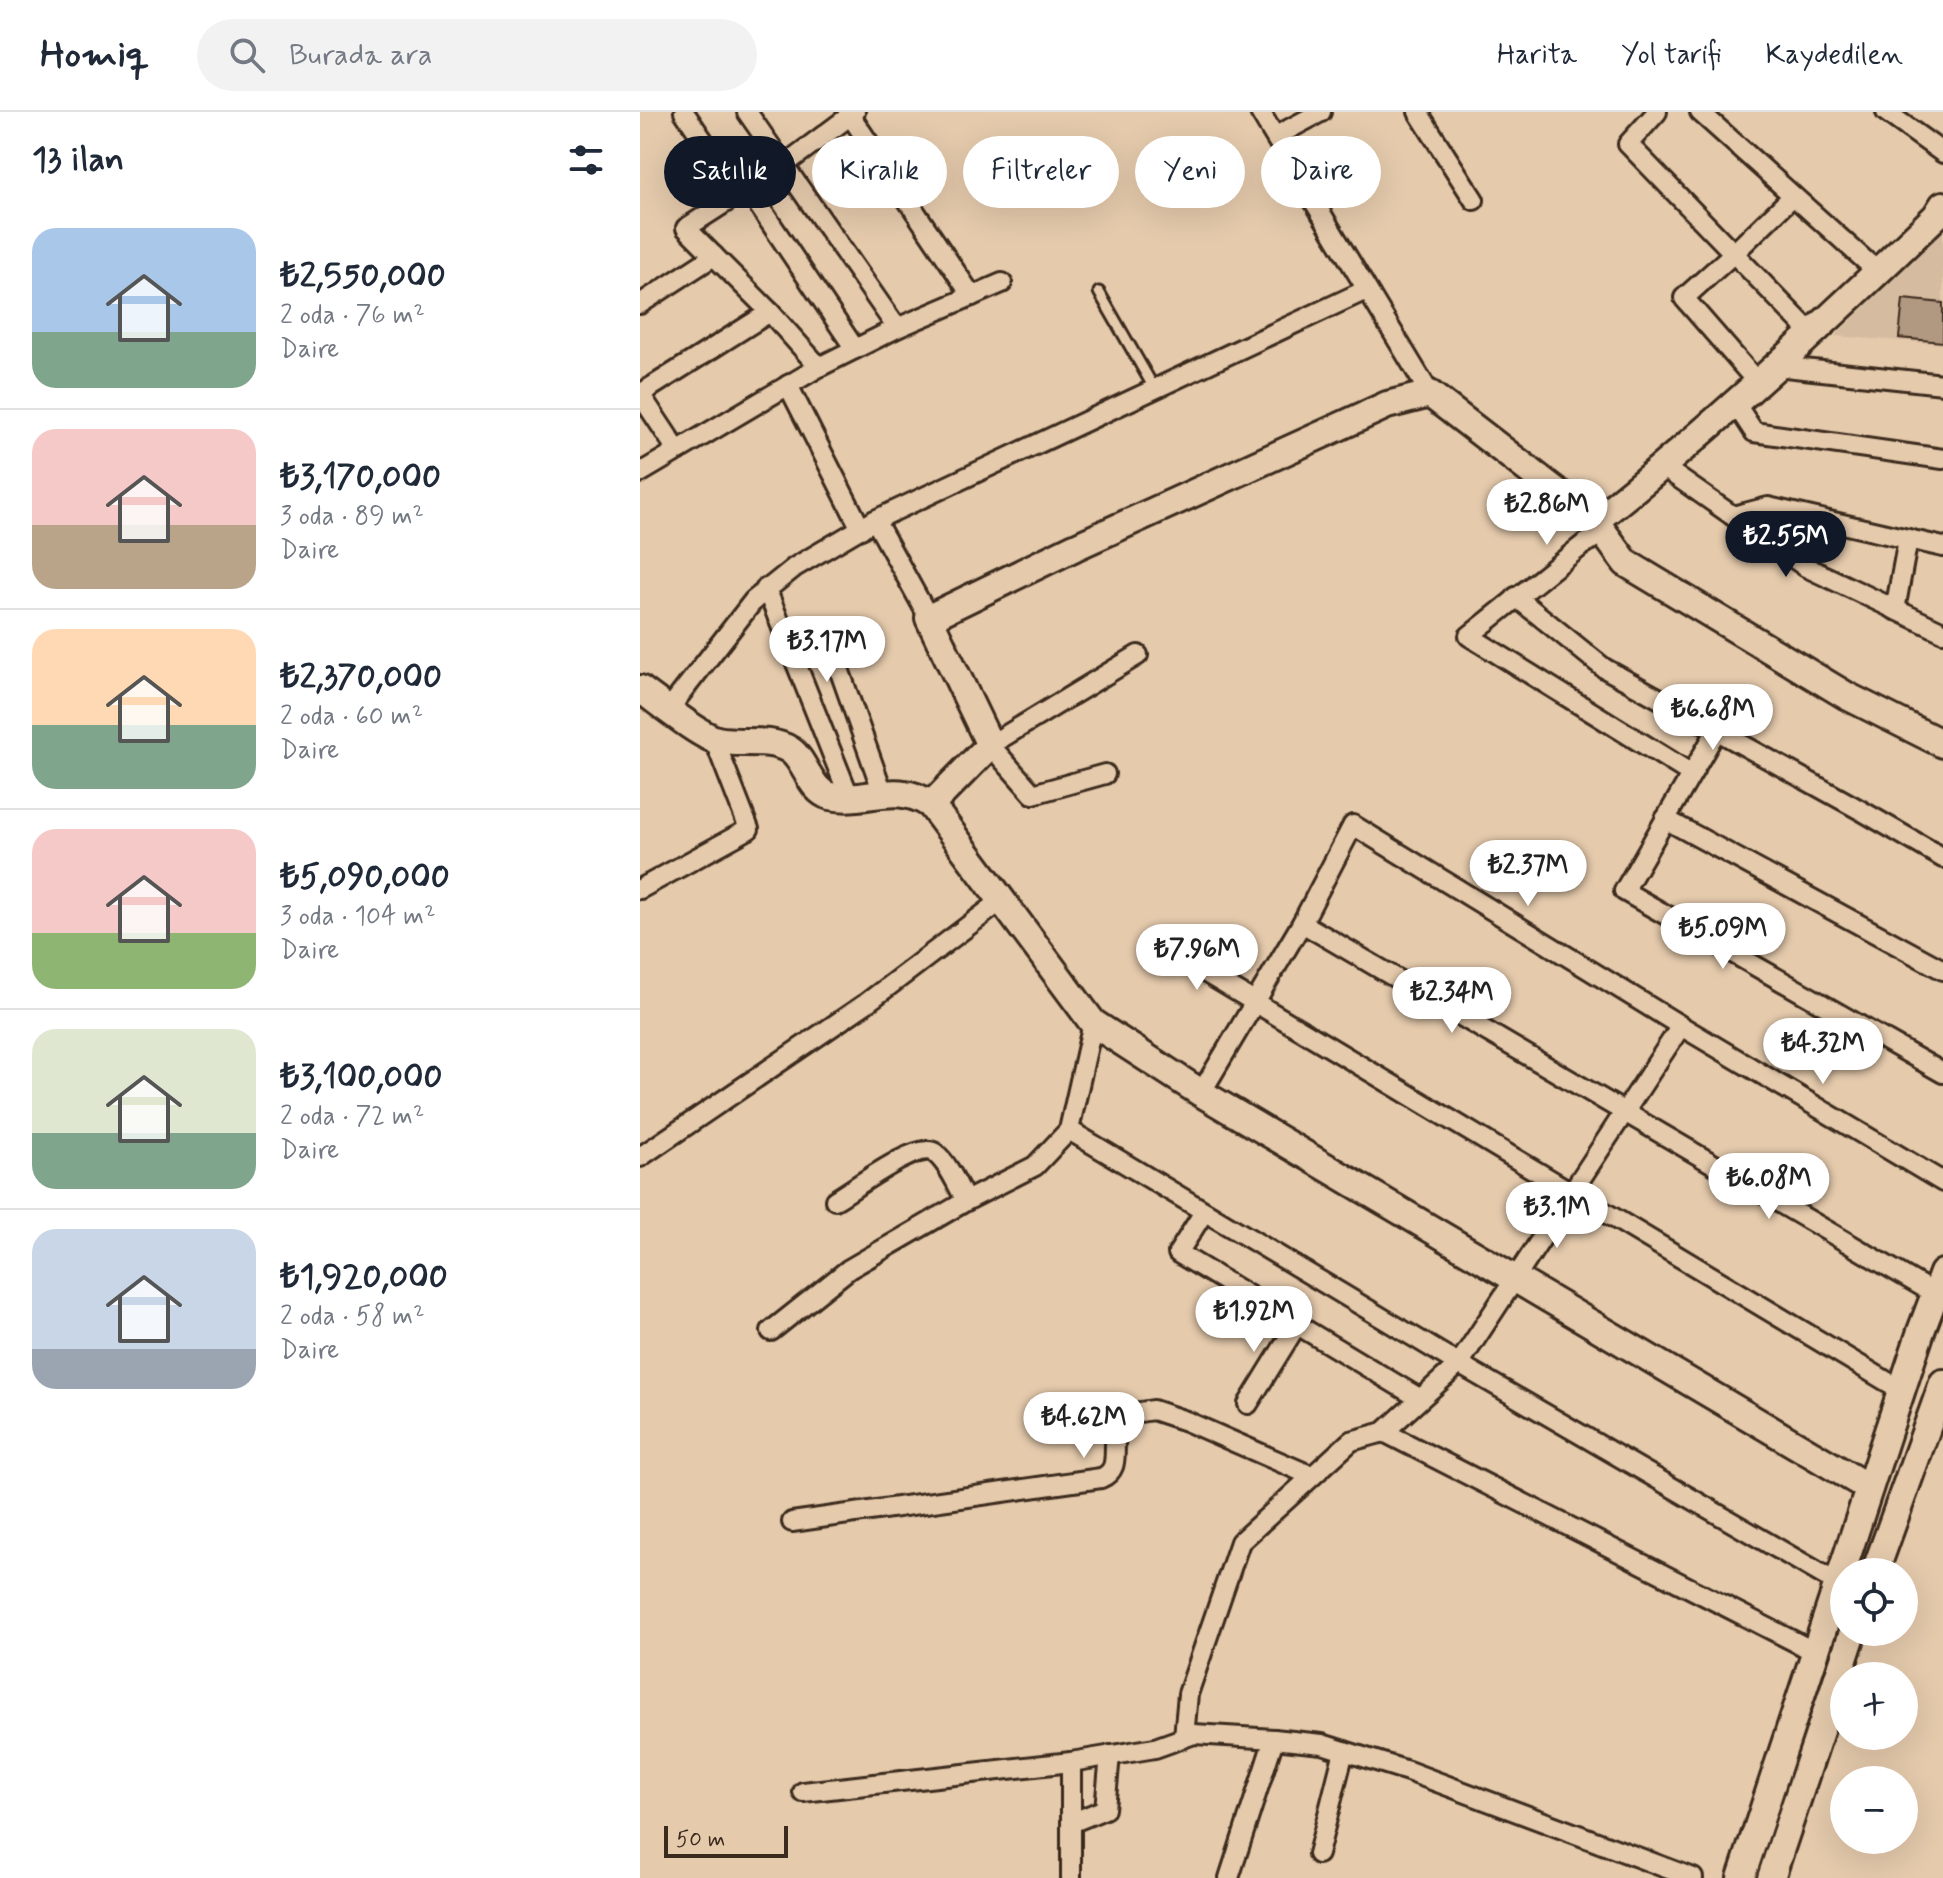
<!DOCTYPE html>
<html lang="tr">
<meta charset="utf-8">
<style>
body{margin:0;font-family:Mynerve,sans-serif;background:#f2f2f3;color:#1f2937;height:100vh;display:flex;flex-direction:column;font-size:30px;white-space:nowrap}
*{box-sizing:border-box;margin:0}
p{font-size:26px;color:#747a83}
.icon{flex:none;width:44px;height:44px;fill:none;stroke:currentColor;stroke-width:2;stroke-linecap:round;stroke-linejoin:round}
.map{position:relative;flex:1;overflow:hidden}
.details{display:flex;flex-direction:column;background:#fff;width:640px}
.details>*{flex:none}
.guide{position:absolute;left:24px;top:24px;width:760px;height:72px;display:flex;gap:16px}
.tools{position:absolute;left:1190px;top:1446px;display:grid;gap:16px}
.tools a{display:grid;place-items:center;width:88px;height:88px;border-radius:50%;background:#fff;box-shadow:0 8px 32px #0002;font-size:40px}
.scale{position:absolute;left:24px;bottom:20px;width:124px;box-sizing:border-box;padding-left:8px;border:4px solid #3b2a1e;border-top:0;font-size:22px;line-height:28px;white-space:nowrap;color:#3b2a1e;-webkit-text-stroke:6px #e5caac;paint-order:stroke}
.price{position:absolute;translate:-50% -68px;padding:0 18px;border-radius:28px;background:#fff;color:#222;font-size:26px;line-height:52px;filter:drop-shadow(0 2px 4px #0008)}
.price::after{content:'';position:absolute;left:50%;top:48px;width:24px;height:18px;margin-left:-12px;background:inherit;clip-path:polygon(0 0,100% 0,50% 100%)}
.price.current{background:#111827;color:#fff}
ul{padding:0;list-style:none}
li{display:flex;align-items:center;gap:24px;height:200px;padding:0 32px}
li+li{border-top:2px solid #e0e1e3}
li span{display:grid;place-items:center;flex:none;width:224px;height:160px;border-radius:24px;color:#555}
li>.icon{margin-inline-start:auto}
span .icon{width:96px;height:96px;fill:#fffc;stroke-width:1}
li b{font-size:34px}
h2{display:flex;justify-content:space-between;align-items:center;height:96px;padding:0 32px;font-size:34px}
.pill{padding:0 28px;border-radius:36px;background:#fff;box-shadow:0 8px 32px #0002;font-size:28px;line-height:72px}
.pill.current{background:#111827;color:#fff}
header{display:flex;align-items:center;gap:48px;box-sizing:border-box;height:112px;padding:0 40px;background:#fff;border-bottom:2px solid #e0e1e3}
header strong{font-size:38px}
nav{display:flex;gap:44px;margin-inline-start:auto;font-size:28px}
.search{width:560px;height:72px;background:#f2f2f3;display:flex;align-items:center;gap:20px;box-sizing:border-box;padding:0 28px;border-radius:44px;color:#747a83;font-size:30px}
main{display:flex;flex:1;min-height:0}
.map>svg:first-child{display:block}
.built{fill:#d5bb9f}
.building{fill:#b19880;stroke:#3b2a1e;stroke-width:2}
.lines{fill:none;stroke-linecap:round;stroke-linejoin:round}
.lane-casing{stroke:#3b2a1e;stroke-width:15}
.street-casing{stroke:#3b2a1e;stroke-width:24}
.secondary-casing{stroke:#3b2a1e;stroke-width:32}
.lane{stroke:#e5caac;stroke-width:9}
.street{stroke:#e5caac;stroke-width:18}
.secondary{stroke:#e5caac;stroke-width:26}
</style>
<header>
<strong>Homiq</strong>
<div class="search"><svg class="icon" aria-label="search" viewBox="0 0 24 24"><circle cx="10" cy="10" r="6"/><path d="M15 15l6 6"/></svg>Burada ara</div>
<nav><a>Harita</a><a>Yol tarifi</a><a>Kaydedilen</a></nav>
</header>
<main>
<section class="details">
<h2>13 ilan<svg class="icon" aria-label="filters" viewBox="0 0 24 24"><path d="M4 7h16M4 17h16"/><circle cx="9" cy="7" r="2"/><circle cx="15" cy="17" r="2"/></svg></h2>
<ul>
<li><span style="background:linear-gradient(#a9c7e8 65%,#7fa58c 0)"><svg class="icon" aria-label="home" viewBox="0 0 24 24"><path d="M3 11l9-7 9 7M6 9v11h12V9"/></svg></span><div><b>₺2,550,000</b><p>2 oda · 76 m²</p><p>Daire</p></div></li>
<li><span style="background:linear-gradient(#f6c9c9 60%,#b9a48a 0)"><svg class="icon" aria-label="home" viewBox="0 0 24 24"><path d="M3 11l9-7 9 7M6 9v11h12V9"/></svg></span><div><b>₺3,170,000</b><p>3 oda · 89 m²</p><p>Daire</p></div></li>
<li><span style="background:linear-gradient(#ffd9b3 60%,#7fa58c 0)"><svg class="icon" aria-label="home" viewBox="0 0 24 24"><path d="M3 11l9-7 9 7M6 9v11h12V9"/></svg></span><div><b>₺2,370,000</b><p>2 oda · 60 m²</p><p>Daire</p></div></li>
<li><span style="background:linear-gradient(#f6c9c9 65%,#8fb573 0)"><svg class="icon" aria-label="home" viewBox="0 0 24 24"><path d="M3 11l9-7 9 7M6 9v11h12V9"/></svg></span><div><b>₺5,090,000</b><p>3 oda · 104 m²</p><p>Daire</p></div></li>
<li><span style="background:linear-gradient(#dfe7d0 65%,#7fa58c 0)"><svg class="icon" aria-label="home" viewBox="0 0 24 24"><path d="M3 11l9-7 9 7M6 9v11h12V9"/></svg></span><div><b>₺3,100,000</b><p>2 oda · 72 m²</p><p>Daire</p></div></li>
<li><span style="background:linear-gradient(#c9d6e8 75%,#9aa5b1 0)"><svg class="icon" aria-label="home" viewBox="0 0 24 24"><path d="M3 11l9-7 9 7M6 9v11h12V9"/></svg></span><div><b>₺1,920,000</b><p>2 oda · 58 m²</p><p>Daire</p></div></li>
</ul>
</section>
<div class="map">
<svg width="1303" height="1766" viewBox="0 0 1303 1766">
<rect width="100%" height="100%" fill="#e5caac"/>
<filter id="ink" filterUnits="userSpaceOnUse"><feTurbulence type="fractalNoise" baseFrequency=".0125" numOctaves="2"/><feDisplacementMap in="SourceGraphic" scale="16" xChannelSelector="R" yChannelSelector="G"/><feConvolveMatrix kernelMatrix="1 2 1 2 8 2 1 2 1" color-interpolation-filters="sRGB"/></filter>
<g filter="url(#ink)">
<path class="built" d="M1303,117V232L1195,224Z"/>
<path class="building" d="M1263,187L1303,191V230L1259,226Z"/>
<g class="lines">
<g class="lane-casing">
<path id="lane" d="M459,180L514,276"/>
</g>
<g class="street-casing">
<g id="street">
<path d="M44,0L99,81"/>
<path d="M107,0L257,216"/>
<path d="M208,0L332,184"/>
<path d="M620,0L790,282"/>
<path d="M778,0L834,88"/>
<path d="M1017,0L988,32L1172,222"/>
<path d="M1060,0L1238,160"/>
<path d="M1246,0L1303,41"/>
<path d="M636,24L681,0"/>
<path d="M107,76L215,237"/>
<path d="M0,192L74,144"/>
<path d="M1136,254L1303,272"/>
<path d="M179,255L130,200L46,116L144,53L215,0"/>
<path d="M1118,271L1044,186L1095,140L1153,84"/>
<path d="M148,273L221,417"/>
<path d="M0,282L130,200"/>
<path d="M0,282L37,338"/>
<path d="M1095,291L1114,320L1303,347"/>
<path d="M1023,355L1166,455L1303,520"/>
<path d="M0,361L179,255L257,216L362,171"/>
<path d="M1093,404L1128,395L1303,435"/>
<path d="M235,408L289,506"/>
<path d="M962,422L944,432L829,524L1050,661"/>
<path d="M126,476L209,684"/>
<path d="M876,485L964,556L1222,699L1303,746"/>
<path d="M1255,498L1268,427"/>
<path d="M187,523L243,681"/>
<path d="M29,597L114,488L155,455L235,408L726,178"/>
<path d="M1077,618L984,779L1303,961"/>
<path d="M465,662L393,682L350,633L498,543"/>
<path d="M1025,707L1303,858"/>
<path d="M0,777L109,717L74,627"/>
<path d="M662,811L1295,1182"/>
<path d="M521,834L1261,1278"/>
<path d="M453,911L429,1018L819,1252L1197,1471"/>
<path d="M561,981L662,811L713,713L1041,914L1303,1070"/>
<path d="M0,1045L225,892L361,789"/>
<path d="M195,1088C213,1078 278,1028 295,1041C309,1052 318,1075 326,1089"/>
<path d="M564,1100L538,1141L779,1286"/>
<path d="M131,1219L209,1157L326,1089L395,1054L429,1018"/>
<path d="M608,1292L656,1214"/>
<path d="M744,1320L1175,1540"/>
<path d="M152,1410L461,1366C482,1357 471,1338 477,1319C478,1314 484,1307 487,1302L513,1298L546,1309L672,1364"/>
<path d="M544,1625L548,1582L600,1430L711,1329L744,1320L819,1252L1041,914"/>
<path d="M431,1650V1766"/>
<path d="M163,1680L431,1650L515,1636L554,1622L634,1627L682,1632L768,1659L1053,1766"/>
<path d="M431,1711L465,1697L470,1643"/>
<path d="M678,1742L704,1639"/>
<path d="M589,1766L634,1627"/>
</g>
</g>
<g class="secondary-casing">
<g id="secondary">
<path d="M955,409L986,451L1207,584L1303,632"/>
<path d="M0,577C17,589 60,624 77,628C100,633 129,625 150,638C166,649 170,679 190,684C226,692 256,668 291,693L453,911L561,981L1229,1376"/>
<path d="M291,693L350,633L289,506L435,435L747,293L790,282L955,409C1075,314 1186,210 1296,104L1303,93"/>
<path d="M1235,1460L1303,1271"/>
<path d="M1101,1766L1281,1219L1303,1161"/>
<path d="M1131,1766L1213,1520"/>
</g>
</g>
<use href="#lane" class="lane"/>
<use href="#street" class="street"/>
<use href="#secondary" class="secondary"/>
</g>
</g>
</svg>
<div class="tools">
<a><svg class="icon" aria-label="locate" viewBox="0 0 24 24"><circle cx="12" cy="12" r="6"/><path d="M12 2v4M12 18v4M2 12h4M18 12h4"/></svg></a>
<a>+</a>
<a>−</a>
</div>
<div class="scale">50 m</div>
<b class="price" style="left:907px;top:435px">₺2.86M</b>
<b class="price current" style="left:1146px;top:467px">₺2.55M</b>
<b class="price" style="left:187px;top:572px">₺3.17M</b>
<b class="price" style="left:1073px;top:640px">₺6.68M</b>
<b class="price" style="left:888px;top:796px">₺2.37M</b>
<b class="price" style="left:1083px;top:859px">₺5.09M</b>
<b class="price" style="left:557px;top:880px">₺7.96M</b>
<b class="price" style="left:812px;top:923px">₺2.34M</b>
<b class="price" style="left:1183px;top:974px">₺4.32M</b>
<b class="price" style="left:1129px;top:1109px">₺6.08M</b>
<b class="price" style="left:917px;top:1138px">₺3.1M</b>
<b class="price" style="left:614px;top:1242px">₺1.92M</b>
<b class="price" style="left:444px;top:1348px">₺4.62M</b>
<div class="guide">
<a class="pill current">Satılık</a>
<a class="pill">Kiralık</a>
<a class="pill">Filtreler</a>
<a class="pill">Yeni</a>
<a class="pill">Daire</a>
</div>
</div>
</main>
